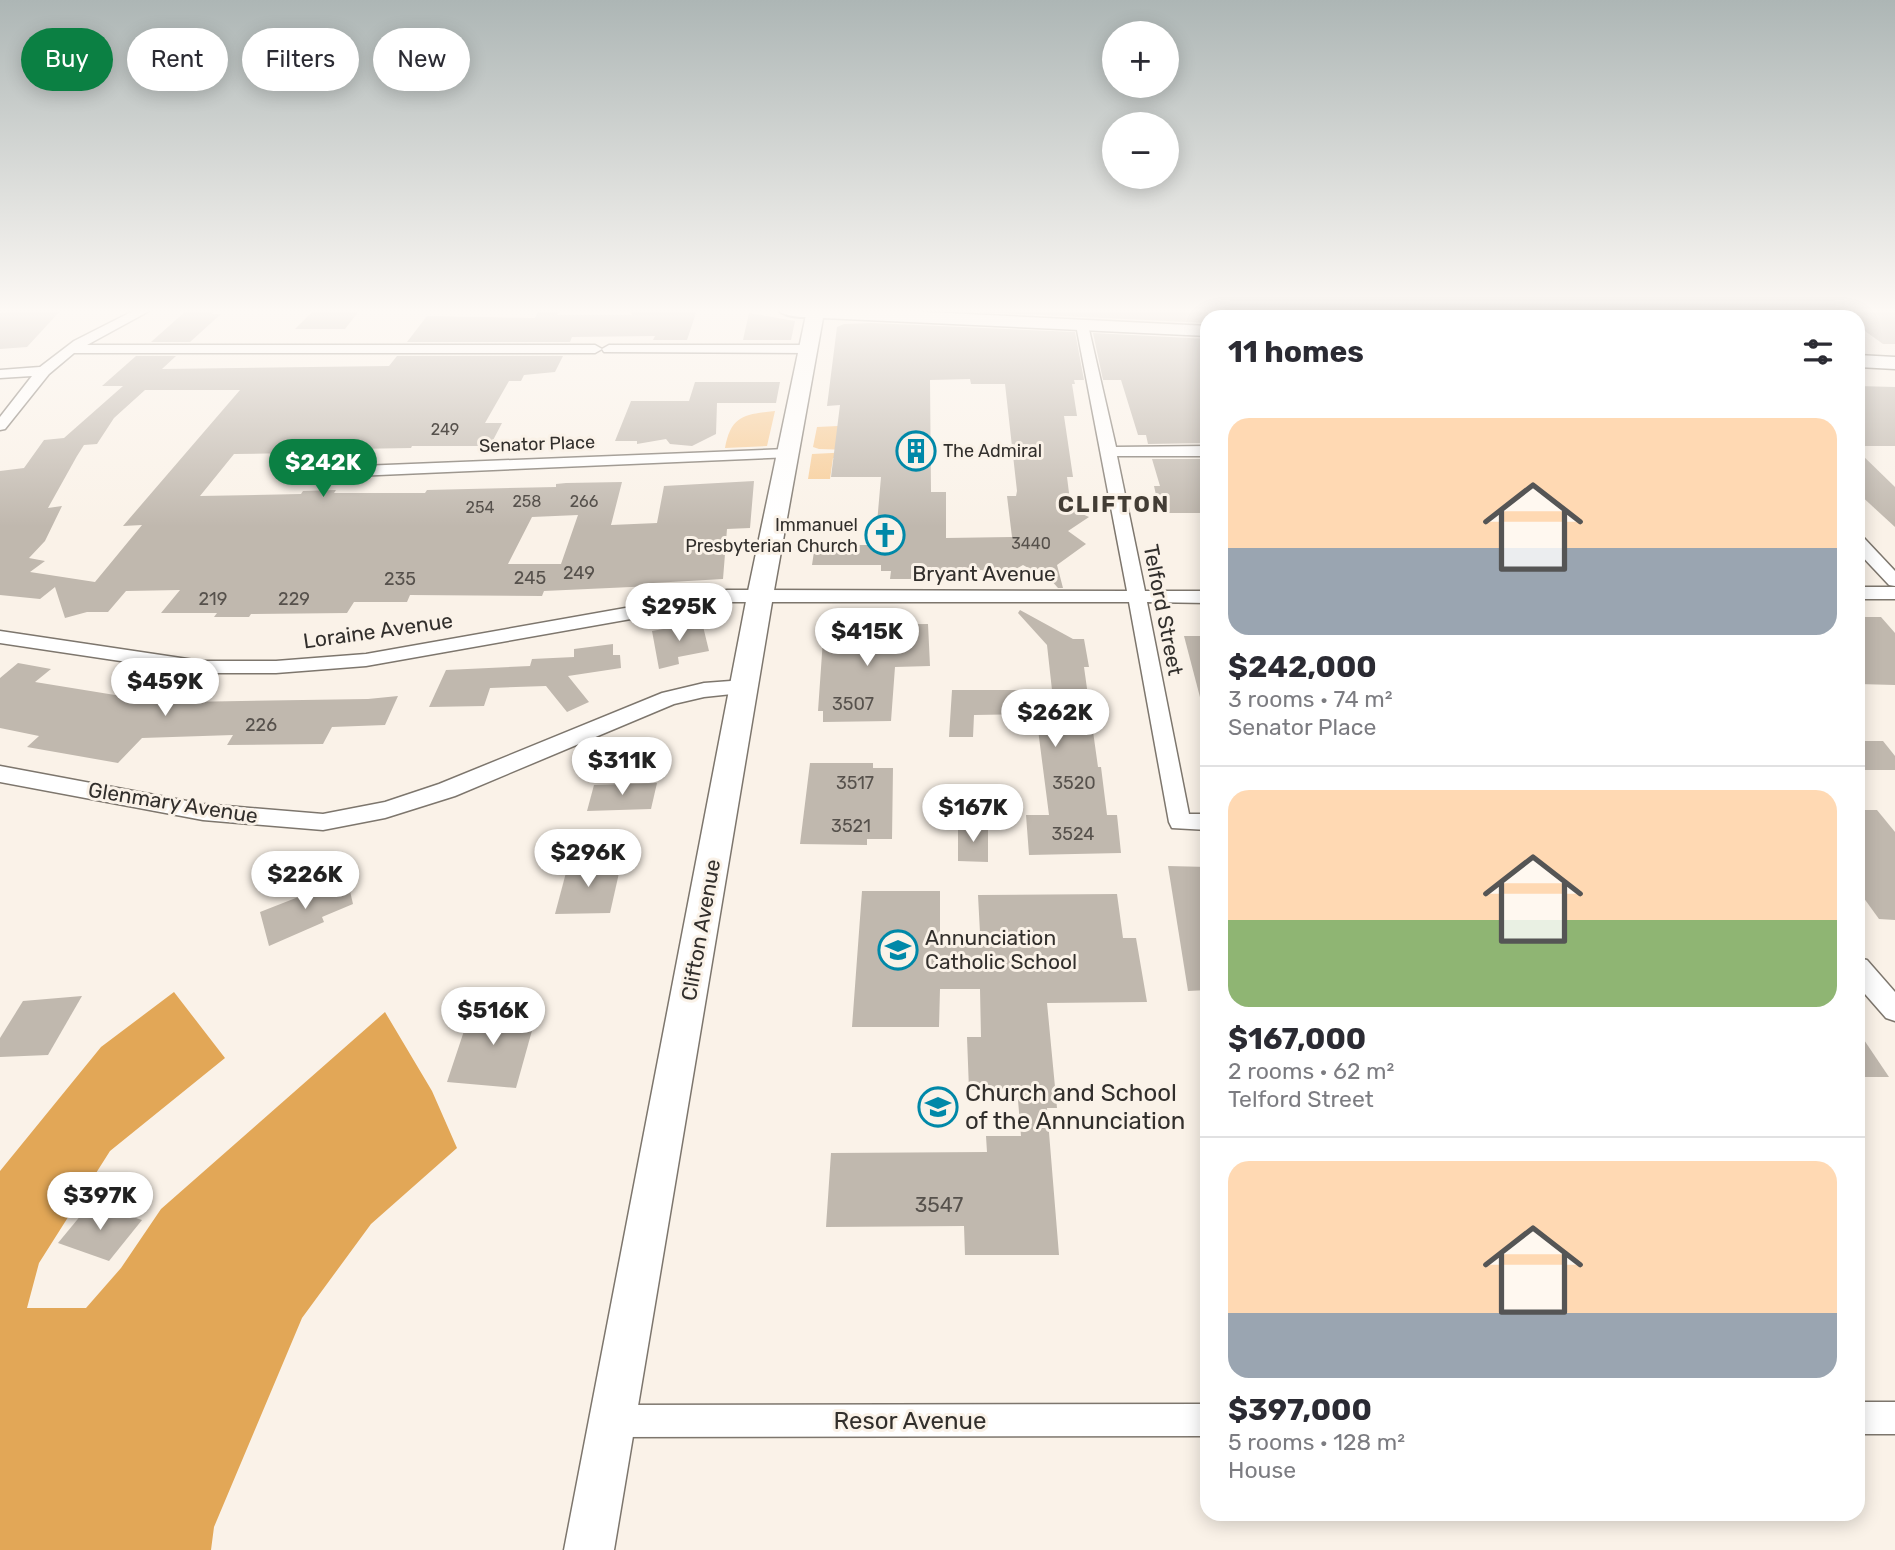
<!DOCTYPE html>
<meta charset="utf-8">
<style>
body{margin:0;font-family:Rubik,sans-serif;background:#f2f2f3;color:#2b2b33;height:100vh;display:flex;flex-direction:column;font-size:26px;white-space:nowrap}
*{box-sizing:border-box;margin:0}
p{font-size:23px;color:#7c7c81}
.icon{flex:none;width:38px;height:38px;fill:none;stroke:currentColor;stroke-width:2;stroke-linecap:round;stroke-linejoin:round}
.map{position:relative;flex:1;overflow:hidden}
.drawer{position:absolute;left:1200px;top:310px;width:665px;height:1211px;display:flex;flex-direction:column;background:#fff;border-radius:21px;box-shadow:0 4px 18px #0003}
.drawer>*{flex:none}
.top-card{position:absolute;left:21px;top:28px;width:665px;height:63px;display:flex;gap:14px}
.fabs{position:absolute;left:1102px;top:21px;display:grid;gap:14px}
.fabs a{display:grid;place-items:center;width:77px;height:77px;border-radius:50%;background:#fff;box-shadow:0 4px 18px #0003;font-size:35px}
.price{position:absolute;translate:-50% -60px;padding:0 16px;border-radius:24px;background:#fff;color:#222;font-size:23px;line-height:46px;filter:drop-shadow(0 2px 4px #0008)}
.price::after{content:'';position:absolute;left:50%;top:42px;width:21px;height:16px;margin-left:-10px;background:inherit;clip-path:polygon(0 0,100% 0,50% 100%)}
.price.selected{background:#0b8043;color:#fff}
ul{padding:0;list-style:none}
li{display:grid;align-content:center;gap:14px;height:371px;padding:0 28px}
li+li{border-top:2px solid #e1e1e2}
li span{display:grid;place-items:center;height:217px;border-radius:21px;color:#555}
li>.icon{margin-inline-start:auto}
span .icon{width:126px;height:126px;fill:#fffc;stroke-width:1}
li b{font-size:30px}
h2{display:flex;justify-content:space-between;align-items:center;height:84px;padding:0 28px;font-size:30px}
.tag{padding:0 24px;border-radius:32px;background:#fff;box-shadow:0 4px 18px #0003;font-size:24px;line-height:63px}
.tag.selected{background:#0b8043;color:#fff}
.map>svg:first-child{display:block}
.green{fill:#f7cb94}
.forest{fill:#e2a757}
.building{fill:#c0b8ae;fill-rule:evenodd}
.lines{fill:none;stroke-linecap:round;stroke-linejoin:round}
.minor-casing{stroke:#7d766d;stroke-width:3}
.tertiary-casing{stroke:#7d766d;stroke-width:4}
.secondary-casing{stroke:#7d766d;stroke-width:3}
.minor{fill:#fff;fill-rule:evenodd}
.tertiary{fill:#fff;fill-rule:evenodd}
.secondary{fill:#fff;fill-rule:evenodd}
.labels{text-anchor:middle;stroke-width:6;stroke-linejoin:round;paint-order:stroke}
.far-number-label{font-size:16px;fill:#56514c}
.far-street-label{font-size:18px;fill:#322f2c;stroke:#faf2e8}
.far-poi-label{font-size:18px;fill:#322f2c;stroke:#faf2e8;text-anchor:start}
.number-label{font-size:18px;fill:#56514c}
.street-label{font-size:21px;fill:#322f2c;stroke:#faf2e8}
.poi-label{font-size:21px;fill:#322f2c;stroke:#faf2e8;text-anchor:start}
.near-number-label{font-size:21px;fill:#56514c}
.far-district-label{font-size:23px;font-weight:bold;letter-spacing:2px;fill:#433d35;stroke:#faf2e8}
.near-poi-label{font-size:24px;fill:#322f2c;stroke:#faf2e8;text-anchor:start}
.near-street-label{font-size:24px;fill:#322f2c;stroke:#faf2e8}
</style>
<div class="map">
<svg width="1895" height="1550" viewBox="0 0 1895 1550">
<rect width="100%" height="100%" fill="#faf2e8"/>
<g class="green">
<path d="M775,411L767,446L725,448C731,415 745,414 775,411Z"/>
<path d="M838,426L852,450L819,449L813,447L817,427Z"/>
<path d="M852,452L853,458H833L830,479H808L812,454Z"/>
</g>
<path class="forest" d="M174,992L225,1058L110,1151L39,1263L27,1308H86L121,1268L161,1209L385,1012L432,1091L457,1148L371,1224L302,1318L214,1527L211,1550H0V1171L101,1047Z"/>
<g class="building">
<path d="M61,310L27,347L0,349V313Z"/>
<path d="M187,310H215L211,314H221L190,342H151Z"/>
<path d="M539,310H559L557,315H631L633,310H697L687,340H653L655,336L572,337L570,342H407L427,316L535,318Z"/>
<path d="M937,310H1208V323Z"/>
<path d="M1838,310H1895V344H1883L1858,326V317H1846Z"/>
<path d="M313,311H359L345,329H295Z"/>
<path d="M749,313L795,321L791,340H743Z"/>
<path d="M871,323L1075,332L1084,380H1074L1075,384H1072L1077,416H1064L1073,477H1067L1071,509L1089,517L1068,531L1086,544L1057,565L1063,588H1058L1041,569H1030L1023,565L1016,569H1007L999,575H992L982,570H932V579H890L891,571H881V565H812L815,545H871L872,535H876L881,477H831L840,405L827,406L837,327L844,324ZM970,379L971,384H1005L1017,491L1016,496H1007L1012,537L946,538V492H931L930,380Z"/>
<path d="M1093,333L1208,339V443L1148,444L1146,435H1138L1121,380H1103Z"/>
<path d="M136,356H176L162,369L389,366L397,356H563L555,372L524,375L521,381H509L485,423H502L490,446H412L411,448L295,450L293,453L234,454L200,496L301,494L303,491L336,490L334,493H425L427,490L556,487V484L566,483L622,482L611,525L657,523L664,486L754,481L750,528L727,529L723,579L653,583V586L544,591L542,596L410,595L407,602H354L347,613L251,614L249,617H214L217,613H161L180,590L126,591L108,612H87L65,618L55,587L40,599L0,595V471L24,468L44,440L64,438L123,386H102ZM145,390H240L123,526L142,525L95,582L30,572L45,561L29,558L45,541L62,506L48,508L77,456L84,445L97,444L114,418ZM578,515L561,564H508L532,517Z"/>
<path d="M695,382H780L776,403H717L716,434L692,446L670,444L666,439L637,444V441H615L631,401H689Z"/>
<path d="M1858,386L1895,387V446H1858Z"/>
<path d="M1858,451L1895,487V527L1858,493Z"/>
<path d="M1152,459H1208V513H1160L1154,486H1160Z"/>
<path d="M1020,610L1073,639H1084L1089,667H1084L1098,767H1101L1107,815H1117L1121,853L1029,855L1026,815H1049L1036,714L974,715L973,737H949L952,690H1052L1047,645L1018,613Z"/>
<path d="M1858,617H1881L1895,633V685L1858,684Z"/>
<path d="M702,622L709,651L678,657L679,664L659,669L652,631Z"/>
<path d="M928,624L930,666L895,667L891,721L823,722V711H818L824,625Z"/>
<path d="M1184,636H1208V700L1201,701Z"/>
<path d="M613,644V655H620L621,668L568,676L589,702L567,712L546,686L490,688L484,706L429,707L446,670L530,666L532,659L574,657V649Z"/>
<path d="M18,663L51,669L35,682L115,695L188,697L184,702L368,699L398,696L385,725L332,727L323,744L227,745L233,735L142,738L118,763L27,747L39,736L0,728V678Z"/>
<path d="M1858,741H1883L1895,756V770H1858Z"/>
<path d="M810,763H873V768H893L892,839H867V845L800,844Z"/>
<path d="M657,783L651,809L587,811L594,785Z"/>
<path d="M1858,810H1877L1895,832V920L1879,919L1858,890Z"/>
<path d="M958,826H988V862L958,861Z"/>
<path d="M621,864L610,913L555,914L568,865Z"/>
<path d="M1168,866L1208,867V990L1188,991Z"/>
<path d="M347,878L353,904L322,917L324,922L269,946L260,912Z"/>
<path d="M862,891H940V934L980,933L978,895L1117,894L1123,938H1136L1147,1002L1047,1003L1057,1108H1047L1059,1255H965L964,1226L826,1227L831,1153L987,1152L986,1136H1021L1017,1088L969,1090L967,1037H981L980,989H940L939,1027H852Z"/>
<path d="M82,996L48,1055L0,1057V1038L23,1001Z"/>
<path d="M472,1007L538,1009L516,1088L447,1082Z"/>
<path d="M1858,1031L1889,1077H1858Z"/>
<path d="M91,1203L142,1220L109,1261L58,1243Z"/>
</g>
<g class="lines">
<g class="minor-casing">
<g id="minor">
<path d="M135,310H151L87,345H595L602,349L595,353H74L49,374L5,429L0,430V417L32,376L0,378V370L40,367L74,341Z"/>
<path d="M1231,310H1243L1246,317H1234Z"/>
<path d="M1671,310H1684L1691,317H1677Z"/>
<path d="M1082,321L1088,325L1116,447L1208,446V456H1117L1145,591H1208V603L1147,602L1189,814H1208V830L1172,828L1169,822L1129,602H727L366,666L276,673H201L0,643V631L201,661H276L366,654L727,590L1127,591L1076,325Z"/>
<path d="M609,345H809L816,349L809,353L604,352L602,349Z"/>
<path d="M787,449L792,451L795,454L792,457L287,479L279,474L287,469Z"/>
<path d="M1858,537L1864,538L1895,571V586L1889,585L1858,552Z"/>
<rect x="1858" y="587" width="37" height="12"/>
<path d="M744,680L751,682L754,687L751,692L704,697L674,704L455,796L385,818L323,830L203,820L0,782V766L203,804L323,814L385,802L439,784L662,693L704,683Z"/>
<path d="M1858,958L1867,960L1895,992V1021L1886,1018L1858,986Z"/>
<rect x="1858" y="1402" width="37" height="32"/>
<path d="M1208,1404V1436L613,1437L601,1433L597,1421L601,1409L613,1405Z"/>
</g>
</g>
<g class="tertiary-casing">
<path id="tertiary" d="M778,310H821L823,312C814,320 787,318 778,310Z"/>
</g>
<g class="secondary-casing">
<g id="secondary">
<path d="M807,310H884L1208,326V336L823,318L773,596L614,1550H564L747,596Z"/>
<path d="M1858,355L1895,357V369L1858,367Z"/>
</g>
</g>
<use href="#minor" class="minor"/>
<use href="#tertiary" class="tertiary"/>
<use href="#secondary" class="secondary"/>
</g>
<linearGradient id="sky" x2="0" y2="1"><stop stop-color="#adb6b5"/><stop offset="0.59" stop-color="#fdf9f5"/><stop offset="1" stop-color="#fdf9f5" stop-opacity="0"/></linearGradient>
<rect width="1895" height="527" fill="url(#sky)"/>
<defs>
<g id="building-ring" transform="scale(2.0125)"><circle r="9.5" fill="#faf2e8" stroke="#0088a8" stroke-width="1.5"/><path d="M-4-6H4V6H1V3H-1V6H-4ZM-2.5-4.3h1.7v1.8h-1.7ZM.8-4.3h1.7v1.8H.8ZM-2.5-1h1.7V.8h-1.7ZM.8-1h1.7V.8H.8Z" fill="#0088a8"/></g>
<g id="church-ring" transform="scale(2.0125)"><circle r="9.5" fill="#faf2e8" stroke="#0088a8" stroke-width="1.5"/><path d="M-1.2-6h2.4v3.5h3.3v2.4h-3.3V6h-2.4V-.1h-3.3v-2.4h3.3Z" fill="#0088a8"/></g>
<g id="school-ring" transform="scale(2.0125)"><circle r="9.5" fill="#faf2e8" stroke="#0088a8" stroke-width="1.5"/><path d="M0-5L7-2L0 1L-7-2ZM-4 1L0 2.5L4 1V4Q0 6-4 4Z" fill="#0088a8"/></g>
</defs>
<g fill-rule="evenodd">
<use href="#building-ring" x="916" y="451"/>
<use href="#church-ring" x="885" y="535"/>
<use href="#school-ring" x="898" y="950"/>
<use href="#school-ring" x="938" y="1107"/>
</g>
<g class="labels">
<g class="far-number-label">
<text x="445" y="435">249</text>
<text x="527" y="507">258</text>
<text x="584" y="507">266</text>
<text x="480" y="513">254</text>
<text x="1031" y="549">3440</text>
</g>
<g class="far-street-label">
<text transform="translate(537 444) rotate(-2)" y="6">Senator Place</text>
</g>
<g class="far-poi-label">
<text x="943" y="457">The Admiral</text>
<text x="858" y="531" text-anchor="end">Immanuel<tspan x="858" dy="21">Presbyterian Church</tspan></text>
</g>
<g class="number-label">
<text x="579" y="579">249</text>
<text x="530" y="584">245</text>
<text x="400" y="585">235</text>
<text x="213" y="605">219</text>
<text x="294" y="605">229</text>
<text x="853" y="710">3507</text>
<text x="261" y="731">226</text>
<text x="855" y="789">3517</text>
<text x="1074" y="789">3520</text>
<text x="851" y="832">3521</text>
<text x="1073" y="840">3524</text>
</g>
<g class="street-label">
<text x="984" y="581">Bryant Avenue</text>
<text transform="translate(1163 610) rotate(79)" y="7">Telford Street</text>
<text transform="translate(378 631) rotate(-8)" y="7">Loraine Avenue</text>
<text transform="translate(173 803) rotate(9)" y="7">Glenmary Avenue</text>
<text transform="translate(701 930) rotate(-80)" y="7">Clifton Avenue</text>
</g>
<g class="poi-label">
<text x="925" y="945">Annunciation<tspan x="925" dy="24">Catholic School</tspan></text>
</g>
<g class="near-number-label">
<text x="939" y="1212">3547</text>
</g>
<g class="far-district-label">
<text x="1114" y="512">CLIFTON</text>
</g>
<g class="near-poi-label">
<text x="965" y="1101">Church and School<tspan x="965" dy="28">of the Annunciation</tspan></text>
</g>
<g class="near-street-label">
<text x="910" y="1429">Resor Avenue</text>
</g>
</g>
</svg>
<div class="fabs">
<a>+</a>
<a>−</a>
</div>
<b class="price selected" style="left:323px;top:499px">$242K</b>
<b class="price" style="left:679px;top:643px">$295K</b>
<b class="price" style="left:867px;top:668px">$415K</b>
<b class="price" style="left:165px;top:718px">$459K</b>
<b class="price" style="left:1055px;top:749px">$262K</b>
<b class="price" style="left:622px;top:797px">$311K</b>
<b class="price" style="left:973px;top:844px">$167K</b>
<b class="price" style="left:588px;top:889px">$296K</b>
<b class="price" style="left:305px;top:911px">$226K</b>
<b class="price" style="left:493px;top:1047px">$516K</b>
<b class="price" style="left:100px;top:1232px">$397K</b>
<div class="top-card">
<a class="tag selected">Buy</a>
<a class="tag">Rent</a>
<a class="tag">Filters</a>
<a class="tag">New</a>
</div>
<section class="drawer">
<h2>11 homes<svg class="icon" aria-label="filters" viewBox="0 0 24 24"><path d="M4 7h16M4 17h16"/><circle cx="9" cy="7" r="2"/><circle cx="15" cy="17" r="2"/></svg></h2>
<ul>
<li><span style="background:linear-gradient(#ffd9b3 60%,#9aa5b1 0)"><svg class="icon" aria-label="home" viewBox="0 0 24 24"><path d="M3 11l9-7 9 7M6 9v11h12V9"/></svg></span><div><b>$242,000</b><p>3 rooms · 74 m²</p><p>Senator Place</p></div></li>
<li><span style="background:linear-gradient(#ffd9b3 60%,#8fb573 0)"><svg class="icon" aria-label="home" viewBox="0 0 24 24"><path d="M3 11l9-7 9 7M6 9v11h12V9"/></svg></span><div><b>$167,000</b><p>2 rooms · 62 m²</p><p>Telford Street</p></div></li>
<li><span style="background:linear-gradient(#ffd9b3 70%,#9aa5b1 0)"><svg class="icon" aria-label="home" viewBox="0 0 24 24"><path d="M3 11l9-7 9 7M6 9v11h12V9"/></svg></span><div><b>$397,000</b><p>5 rooms · 128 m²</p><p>House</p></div></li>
</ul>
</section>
</div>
